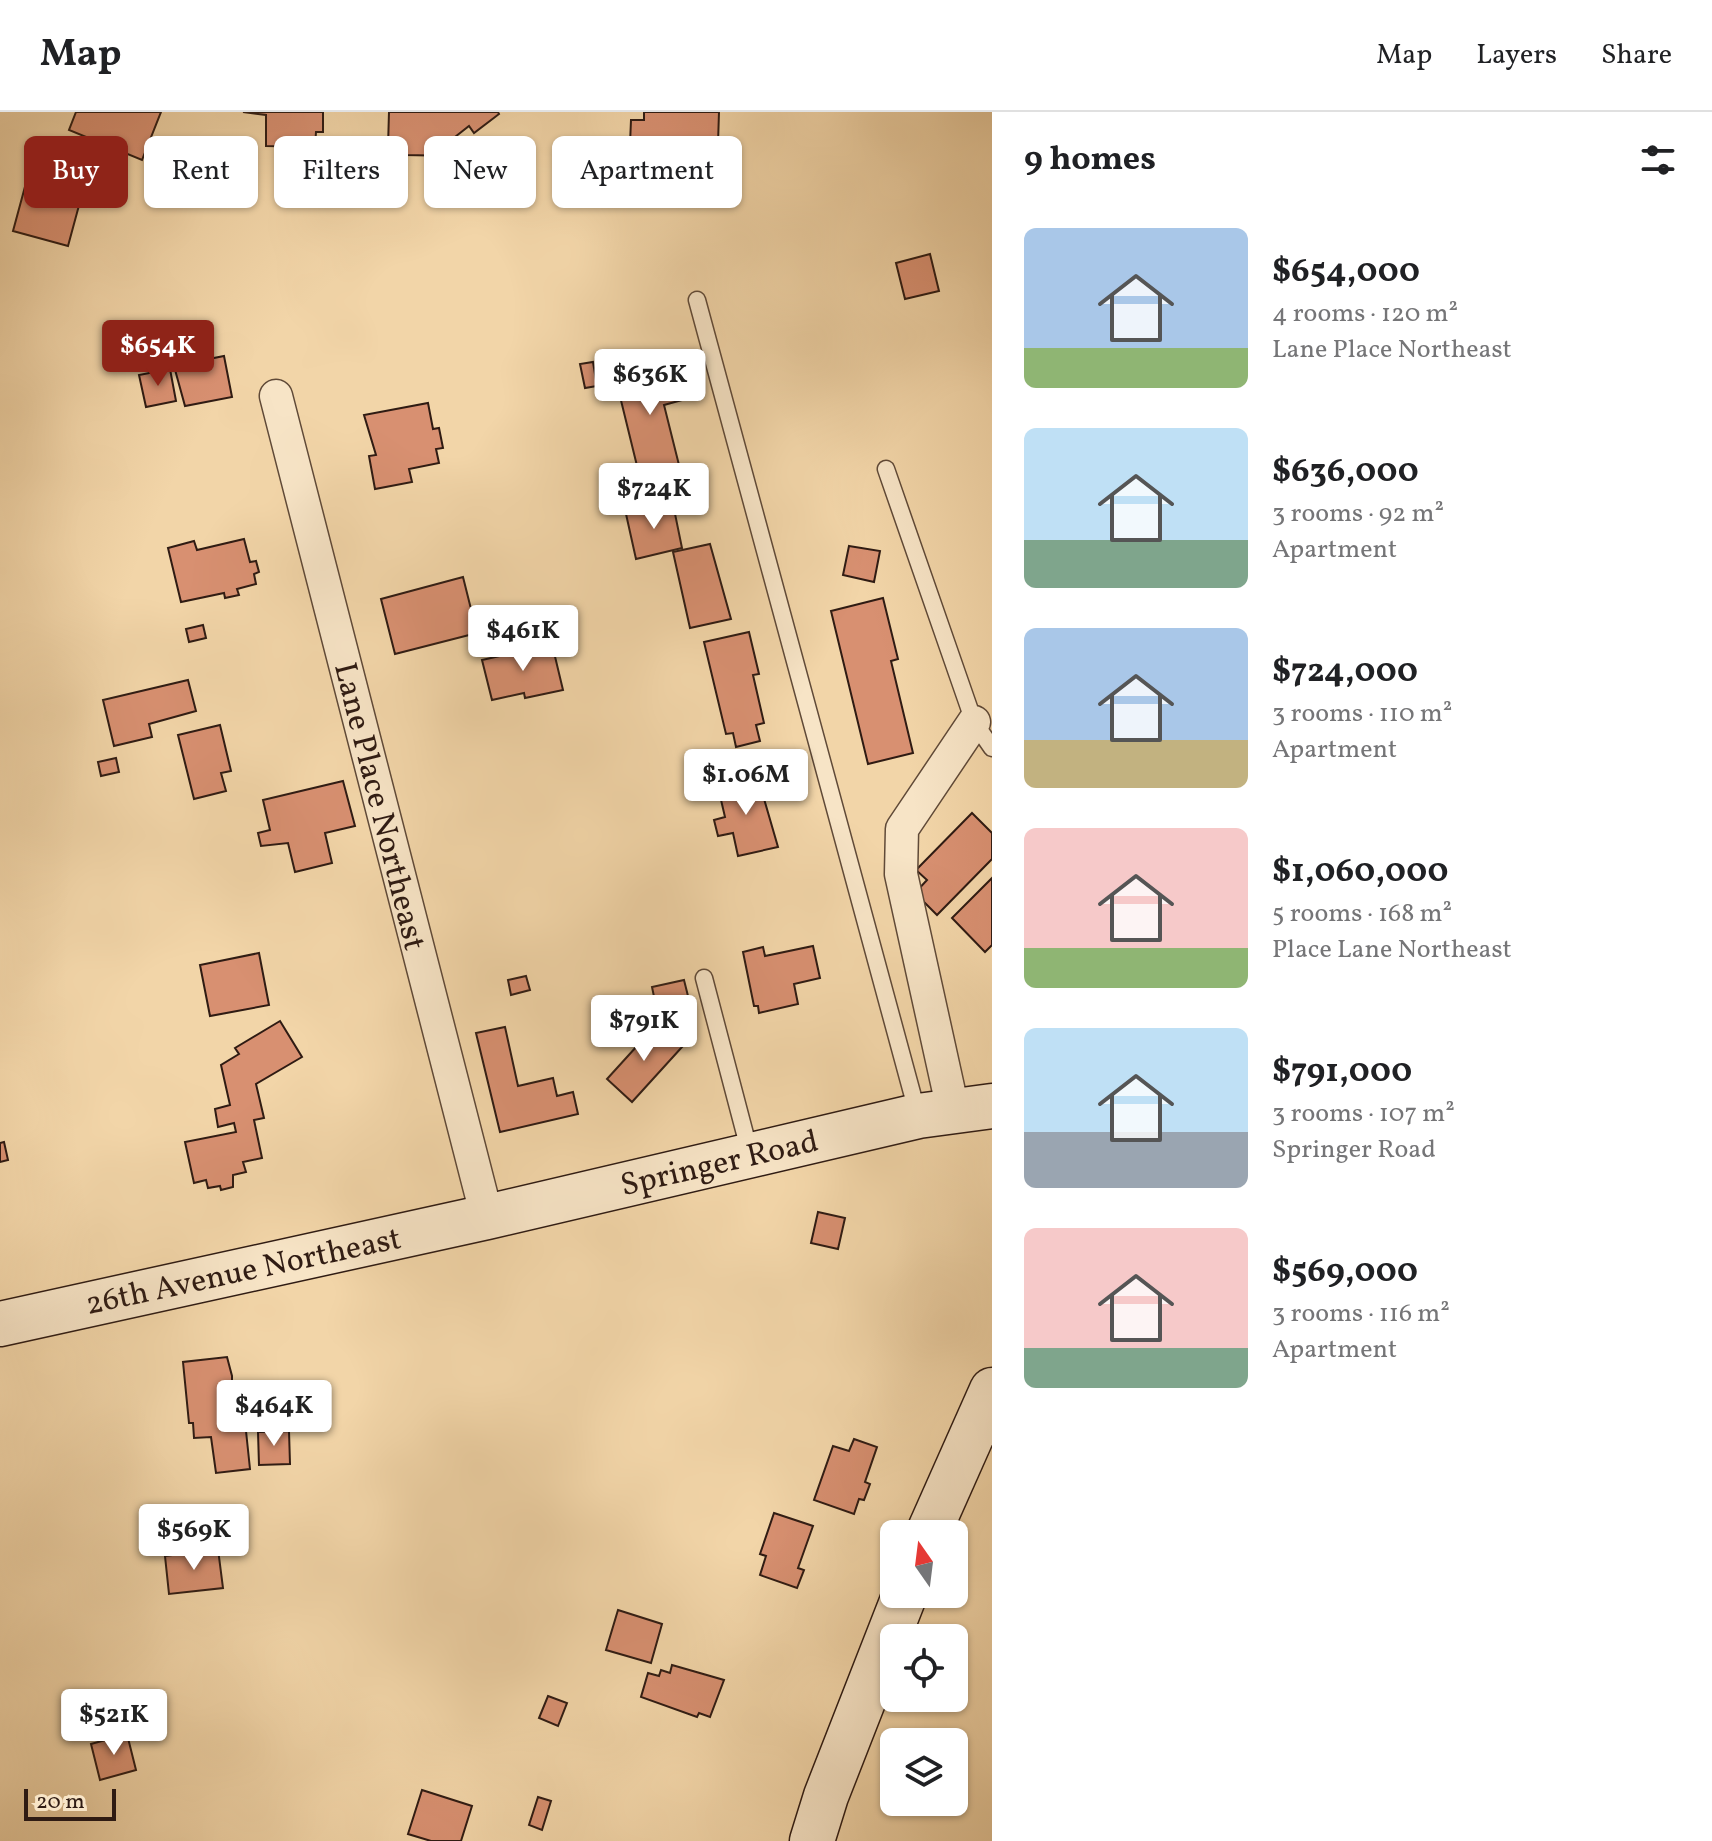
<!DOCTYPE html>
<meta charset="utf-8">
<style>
body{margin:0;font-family:Vollkorn,serif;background:#f6f6f6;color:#202124;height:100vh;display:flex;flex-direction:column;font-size:30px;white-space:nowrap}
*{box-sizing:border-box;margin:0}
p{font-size:26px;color:#757577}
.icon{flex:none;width:44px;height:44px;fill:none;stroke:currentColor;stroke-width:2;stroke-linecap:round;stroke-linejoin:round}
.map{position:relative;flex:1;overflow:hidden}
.sheet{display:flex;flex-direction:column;background:#fff;width:720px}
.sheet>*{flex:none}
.top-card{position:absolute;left:24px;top:24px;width:760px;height:72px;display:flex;gap:16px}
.needle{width:52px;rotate:346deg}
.tools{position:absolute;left:880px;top:1408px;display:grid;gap:16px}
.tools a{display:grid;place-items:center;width:88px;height:88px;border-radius:12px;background:#fff;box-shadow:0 2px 6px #0004;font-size:40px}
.scale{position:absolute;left:24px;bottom:20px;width:92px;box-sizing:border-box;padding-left:8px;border:4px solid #2f1b13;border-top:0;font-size:22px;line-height:28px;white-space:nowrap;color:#2f1b13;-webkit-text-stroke:6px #f7e4c6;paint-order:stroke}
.price{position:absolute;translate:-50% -68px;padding:0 18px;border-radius:8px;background:#fff;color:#222;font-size:26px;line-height:52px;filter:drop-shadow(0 2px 4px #0008)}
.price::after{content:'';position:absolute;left:50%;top:48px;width:24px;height:18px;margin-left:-12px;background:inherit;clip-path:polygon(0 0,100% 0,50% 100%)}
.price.active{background:#8f2418;color:#fff}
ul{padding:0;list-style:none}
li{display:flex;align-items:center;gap:24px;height:200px;padding:0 32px}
li span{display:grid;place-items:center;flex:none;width:224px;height:160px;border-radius:12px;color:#555}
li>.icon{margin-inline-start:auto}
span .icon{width:96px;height:96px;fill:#fffc;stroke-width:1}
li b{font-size:34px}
h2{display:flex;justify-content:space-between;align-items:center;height:96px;padding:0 32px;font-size:34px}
.chip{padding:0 28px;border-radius:12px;background:#fff;box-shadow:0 2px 6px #0004;font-size:28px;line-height:72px}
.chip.active{background:#8f2418;color:#fff}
header{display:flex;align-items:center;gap:48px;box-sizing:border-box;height:112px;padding:0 40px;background:#fff;border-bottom:2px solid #e0e0e0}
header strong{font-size:38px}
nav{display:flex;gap:44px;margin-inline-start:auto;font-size:28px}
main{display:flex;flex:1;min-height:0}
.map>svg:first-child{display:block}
.building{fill:#d89071;stroke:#2f1b13;stroke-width:2}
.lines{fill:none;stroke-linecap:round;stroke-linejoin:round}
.lane-casing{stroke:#604a38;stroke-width:19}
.street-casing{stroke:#604a38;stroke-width:35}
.secondary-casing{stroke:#2f1b13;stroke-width:47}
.lane{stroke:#f7e4c6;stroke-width:16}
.street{stroke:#f7e4c6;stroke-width:32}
.secondary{stroke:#f7e4c6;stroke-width:44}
.labels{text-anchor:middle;stroke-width:6;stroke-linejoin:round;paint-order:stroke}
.street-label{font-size:32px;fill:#2f1b13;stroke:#f7e4c6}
</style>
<header>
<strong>Map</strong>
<nav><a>Map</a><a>Layers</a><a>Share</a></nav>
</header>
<main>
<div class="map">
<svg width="992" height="1729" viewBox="0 0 992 1729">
<rect width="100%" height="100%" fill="#f2d5a8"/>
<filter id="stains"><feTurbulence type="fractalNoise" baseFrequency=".0025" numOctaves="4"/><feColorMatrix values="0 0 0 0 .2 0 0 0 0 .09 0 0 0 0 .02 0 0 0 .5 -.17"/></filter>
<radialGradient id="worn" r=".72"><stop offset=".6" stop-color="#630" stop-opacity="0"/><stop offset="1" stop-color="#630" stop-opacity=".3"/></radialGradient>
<g class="building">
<path d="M76,0H161L142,48L69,18Z"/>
<path d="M243,0H323V20H316L315,35L266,34V3Z"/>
<path d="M389,0H498L499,2L474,21L469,14L455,25L454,44L405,43V36L388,35Z"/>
<path d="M644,0H719L718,32L686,31V37L708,38L707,68L641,65L643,32H630L631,8H644Z"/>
<path d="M26,71L81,86L68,134L13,119Z"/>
<path d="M930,142L939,179L905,187L896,151Z"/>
<path d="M224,244L232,285L185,294L174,254Z"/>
<path d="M593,250L597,274L585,276L580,252Z"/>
<path d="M673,254L682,288L664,293L679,353L639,362L616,268Z"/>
<path d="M170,257L176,289L146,295L139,263Z"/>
<path d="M428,291L433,317L439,316L443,336L436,337L439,351L409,357L412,370L375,377L369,344L376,343L364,303Z"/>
<path d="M673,392L682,436L636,447L626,402Z"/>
<path d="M244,427L250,450L256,449L259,460L254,462L256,472L237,477L239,483L225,486L224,481L181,490L168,436L194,429L197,438Z"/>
<path d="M710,432L731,507L690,516L673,440Z"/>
<path d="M849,434L880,439L874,470L843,463Z"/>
<path d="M463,465L477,521L395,542L381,487Z"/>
<path d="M883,486L898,547L891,549L913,641L868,652L831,499Z"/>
<path d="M203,513L206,526L189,530L186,517Z"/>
<path d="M749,520L759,562L753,563L764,611L756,613L760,629L736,635L733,621L726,622L704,530Z"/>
<path d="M552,532L563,578L525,586L524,581L492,588L482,548Z"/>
<path d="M188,568L196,599L149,612L152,625L114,634L103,588Z"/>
<path d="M220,613L231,659L221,661L226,679L194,687L178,623Z"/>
<path d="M116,646L119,660L101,664L98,650Z"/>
<path d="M758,666L778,735L738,744L733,721L718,724L714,708L725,705L718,675Z"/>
<path d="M343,669L355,714L325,721L332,751L295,760L288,731L261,734L258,721L270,718L263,688Z"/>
<path d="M972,701L992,721V747L937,803L915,781L927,768L916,758Z"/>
<path d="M992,766V833L985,840L952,806Z"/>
<path d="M813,834L820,866L794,872L798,892L759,901L758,894H754L743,840L763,835L765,844Z"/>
<path d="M259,841L269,893L210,904L200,853Z"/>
<path d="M526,864L530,878L511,883L508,868Z"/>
<path d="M684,868L691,896L658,904L652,875Z"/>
<path d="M280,909L302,945L256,972L264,1006L254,1008L262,1046L243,1050L246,1060L233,1063V1075L221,1078L220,1074L208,1076L206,1068L194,1071L185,1030L236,1020L234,1011L218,1015L215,997L230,993L221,953L239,942L235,936Z"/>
<path d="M657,912L682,935L632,990L607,967Z"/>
<path d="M505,915L518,974L553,966L557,984L573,980L578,1002L500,1020L476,921Z"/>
<path d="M4,1030L8,1048L0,1050V1031Z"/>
<path d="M818,1100L845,1106L838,1137L811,1131Z"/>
<path d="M227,1245L232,1264V1301L244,1300L250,1357L216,1361L211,1325L194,1326L193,1311H189L183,1250Z"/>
<path d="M289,1319L290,1352L259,1353L258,1320Z"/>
<path d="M854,1327L877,1335L865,1370L870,1372L864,1388L859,1387L854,1402L814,1388L833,1334L849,1339Z"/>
<path d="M774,1401L813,1414L798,1456L804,1458L797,1476L760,1463L766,1444L760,1442Z"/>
<path d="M218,1437L223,1476L169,1482L165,1444Z"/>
<path d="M618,1498L662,1512L651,1551L606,1538Z"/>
<path d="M672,1553L724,1568L710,1605L699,1601L697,1605L641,1585L648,1561L659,1564L661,1558L670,1561Z"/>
<path d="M548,1584L567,1591L558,1614L539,1606Z"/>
<path d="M127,1622L136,1658L100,1668L91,1632Z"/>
<path d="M422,1678L472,1694L461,1729H431L408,1722Z"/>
<path d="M538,1685L551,1689L542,1718L529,1713Z"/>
</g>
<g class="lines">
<g class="lane-casing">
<g id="lane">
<path d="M697,188L918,1003"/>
<path d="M886,357L974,610L992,636"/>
<path d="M704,866L750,1041"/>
</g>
</g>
<g class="street-casing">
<g id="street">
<path d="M276,284L487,1105"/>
<path d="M953,998L901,762L902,717L974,610"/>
</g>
</g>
<g class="secondary-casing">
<g id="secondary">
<path d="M0,1212L487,1105L918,1004L992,994"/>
<path d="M928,1422L992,1278"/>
<path d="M812,1729L826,1684L905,1482"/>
</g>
</g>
<use href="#lane" class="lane"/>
<use href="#street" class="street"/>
<use href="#secondary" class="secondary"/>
</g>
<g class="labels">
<g class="street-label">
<text transform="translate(381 694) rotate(76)" y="11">Lane Place Northeast</text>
<text transform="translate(719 1050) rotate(-13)" y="11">Springer Road</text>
<text transform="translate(243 1158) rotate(-12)" y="11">26th Avenue Northeast</text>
</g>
</g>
<rect width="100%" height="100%" filter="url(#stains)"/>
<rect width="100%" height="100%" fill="url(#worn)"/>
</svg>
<div class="tools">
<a><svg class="needle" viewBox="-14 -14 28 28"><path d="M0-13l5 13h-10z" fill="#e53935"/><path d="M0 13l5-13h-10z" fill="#757577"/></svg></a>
<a><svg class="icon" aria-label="locate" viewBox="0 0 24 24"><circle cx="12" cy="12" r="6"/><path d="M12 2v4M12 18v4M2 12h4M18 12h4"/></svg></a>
<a><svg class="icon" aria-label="layers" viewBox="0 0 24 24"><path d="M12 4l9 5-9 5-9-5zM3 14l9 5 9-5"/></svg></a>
</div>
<div class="scale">20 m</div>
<b class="price active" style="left:158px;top:276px">$654K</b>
<b class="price" style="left:650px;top:305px">$636K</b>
<b class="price" style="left:654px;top:419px">$724K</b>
<b class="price" style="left:523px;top:561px">$461K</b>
<b class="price" style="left:746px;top:705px">$1.06M</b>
<b class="price" style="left:644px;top:951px">$791K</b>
<b class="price" style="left:274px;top:1336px">$464K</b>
<b class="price" style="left:194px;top:1460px">$569K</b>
<b class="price" style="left:114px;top:1645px">$521K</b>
<div class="top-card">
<a class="chip active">Buy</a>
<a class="chip">Rent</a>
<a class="chip">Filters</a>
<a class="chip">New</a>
<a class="chip">Apartment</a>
</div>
</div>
<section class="sheet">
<h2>9 homes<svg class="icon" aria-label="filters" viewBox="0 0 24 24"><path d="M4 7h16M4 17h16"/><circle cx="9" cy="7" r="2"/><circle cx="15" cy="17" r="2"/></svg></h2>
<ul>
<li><span style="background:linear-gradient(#a9c7e8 75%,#8fb573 0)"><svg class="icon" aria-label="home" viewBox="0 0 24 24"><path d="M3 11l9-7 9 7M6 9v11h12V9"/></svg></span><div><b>$654,000</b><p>4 rooms · 120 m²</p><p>Lane Place Northeast</p></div></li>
<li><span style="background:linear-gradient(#bfe0f5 70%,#7fa58c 0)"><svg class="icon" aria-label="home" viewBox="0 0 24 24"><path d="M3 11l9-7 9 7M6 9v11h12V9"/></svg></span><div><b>$636,000</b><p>3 rooms · 92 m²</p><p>Apartment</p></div></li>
<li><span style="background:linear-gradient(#a9c7e8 70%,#c2b280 0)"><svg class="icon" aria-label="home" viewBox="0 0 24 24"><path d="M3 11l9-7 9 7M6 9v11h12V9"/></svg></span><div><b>$724,000</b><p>3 rooms · 110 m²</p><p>Apartment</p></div></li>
<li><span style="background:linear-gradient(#f6c9c9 75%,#8fb573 0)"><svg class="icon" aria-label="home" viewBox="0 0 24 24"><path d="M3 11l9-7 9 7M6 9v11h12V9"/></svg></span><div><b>$1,060,000</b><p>5 rooms · 168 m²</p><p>Place Lane Northeast</p></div></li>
<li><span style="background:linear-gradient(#bfe0f5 65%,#9aa5b1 0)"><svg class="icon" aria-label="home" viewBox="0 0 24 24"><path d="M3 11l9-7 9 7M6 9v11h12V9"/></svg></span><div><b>$791,000</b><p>3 rooms · 107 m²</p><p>Springer Road</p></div></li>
<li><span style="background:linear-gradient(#f6c9c9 75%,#7fa58c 0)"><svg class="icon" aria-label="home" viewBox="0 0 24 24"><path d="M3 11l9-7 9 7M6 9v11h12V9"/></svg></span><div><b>$569,000</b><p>3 rooms · 116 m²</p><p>Apartment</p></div></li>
</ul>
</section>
</main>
